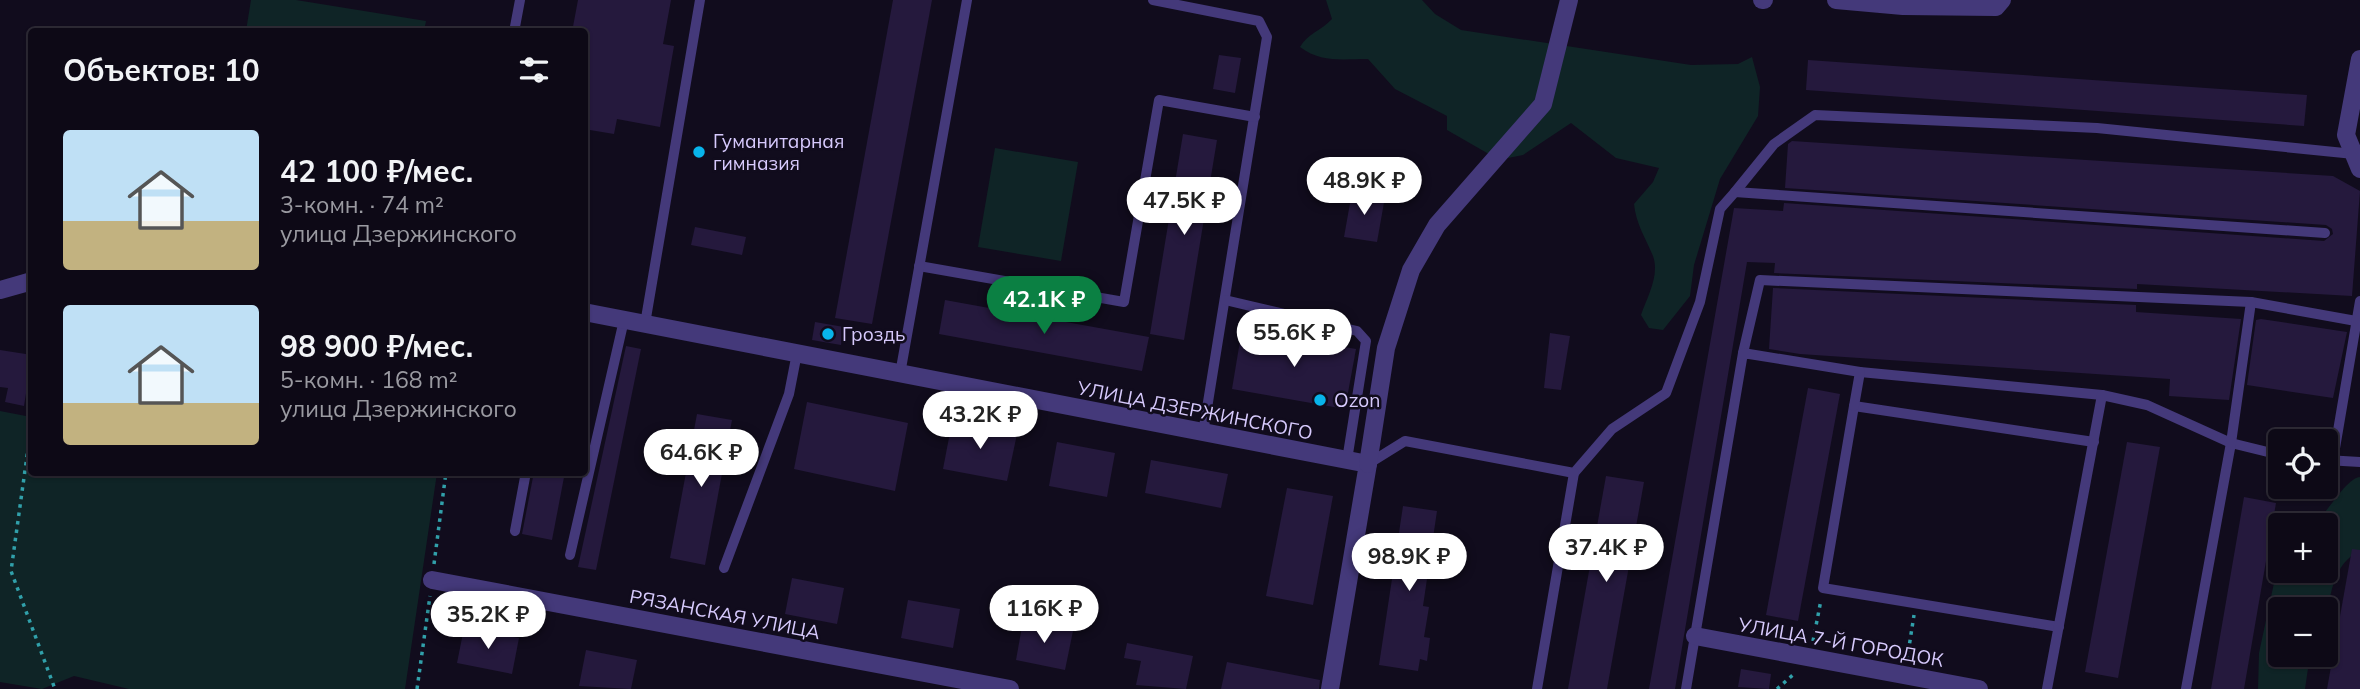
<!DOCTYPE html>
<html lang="ru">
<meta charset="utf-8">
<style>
body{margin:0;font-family:Mulish,sans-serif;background:#16121f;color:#f1f3f6;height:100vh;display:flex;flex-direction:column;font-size:26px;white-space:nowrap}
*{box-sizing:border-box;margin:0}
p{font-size:23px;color:#9a9aa1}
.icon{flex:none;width:38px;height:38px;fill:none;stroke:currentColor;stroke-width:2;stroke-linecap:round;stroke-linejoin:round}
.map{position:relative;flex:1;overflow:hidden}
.drawer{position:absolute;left:28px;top:28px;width:560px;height:448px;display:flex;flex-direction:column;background:#0d0916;border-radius:7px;box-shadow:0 2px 5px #0004,0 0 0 2px #2d2a35}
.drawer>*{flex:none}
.tools{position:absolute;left:2268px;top:429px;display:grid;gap:14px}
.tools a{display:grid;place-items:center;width:70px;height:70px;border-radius:7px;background:#0d0916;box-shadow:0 2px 5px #0004,0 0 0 2px #2d2a35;font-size:35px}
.price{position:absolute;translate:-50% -60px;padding:0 16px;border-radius:24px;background:#fff;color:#222;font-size:23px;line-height:46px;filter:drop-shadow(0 2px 4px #0008)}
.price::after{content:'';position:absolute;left:50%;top:42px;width:21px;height:16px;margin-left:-10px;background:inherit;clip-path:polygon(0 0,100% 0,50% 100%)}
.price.selected{background:#0b8043;color:#fff}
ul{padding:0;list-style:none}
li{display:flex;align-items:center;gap:21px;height:175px;padding:0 35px}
li span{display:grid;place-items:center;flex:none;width:196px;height:140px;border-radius:7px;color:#555}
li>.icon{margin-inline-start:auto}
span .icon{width:84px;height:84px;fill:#fffc;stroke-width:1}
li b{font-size:30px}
h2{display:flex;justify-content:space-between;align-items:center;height:84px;padding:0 35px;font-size:30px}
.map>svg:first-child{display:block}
.green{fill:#0f2426}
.building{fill:#25193d}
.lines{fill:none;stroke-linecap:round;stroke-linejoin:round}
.path{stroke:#31a0aa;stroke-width:3.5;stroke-dasharray:3.5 5;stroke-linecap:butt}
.service{stroke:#44397a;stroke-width:10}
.minor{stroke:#44397a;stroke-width:18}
.poi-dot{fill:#08b4eb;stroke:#110c1d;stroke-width:2.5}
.labels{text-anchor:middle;stroke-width:5;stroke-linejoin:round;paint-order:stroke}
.poi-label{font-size:19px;fill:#d7cafd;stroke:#110c1d;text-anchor:start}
.street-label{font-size:19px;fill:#d7cafd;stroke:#110c1d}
</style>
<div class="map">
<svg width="2360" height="689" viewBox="0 0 2360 689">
<rect width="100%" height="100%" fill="#110c1d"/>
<g class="green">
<path d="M251,0H296L426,21L424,31H246Z"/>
<path d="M1326,0H1422L1435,14L1461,30L1691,65L1738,64L1752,57L1760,87L1758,116L1720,179L1694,265L1690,296L1663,330L1649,328L1641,315C1647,297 1660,276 1653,256C1646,239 1636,224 1634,204L1653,182L1659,168L1616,158L1571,123L1523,155L1508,158L1494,157L1447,130V116L1395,89L1368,59C1342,59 1321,63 1300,47C1308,33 1321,31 1332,19Z"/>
<path d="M995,148L1078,162L1061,261L978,247Z"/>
<path d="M0,411L31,417L32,472L437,473L405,689H129L74,676L42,689L0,682Z"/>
<path d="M2360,477V550C2333,565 2331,592 2326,620V609H2280V654L2310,655L2305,689H2258L2259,653L2280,555V570H2326V525H2313C2327,514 2346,478 2360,477Z"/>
</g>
<g class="building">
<path d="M578,0H671L663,44L674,46L660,127L617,119L614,134L584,129V32H572Z"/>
<path d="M893,0H932L872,324L835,318Z"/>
<path d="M1219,55L1241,58L1235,93L1213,89Z"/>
<path d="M1808,60L2307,95L2304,126L1806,90Z"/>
<path d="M1183,134L1217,140L1184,340L1150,334Z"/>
<path d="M1792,141L2333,176L2360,191L2352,296L2137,284V289L1774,273L1775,263L1747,262L1675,689H1649L1734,208L1783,211L1784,203L2324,241L2333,234L2332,229L2326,225L1785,188L1788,144Z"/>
<path d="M1352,192L1385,197L1377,242L1344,237Z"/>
<path d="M695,227L746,237L742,255L691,245Z"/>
<path d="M1773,288L2136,305V312L2241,319L2229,400L2169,396L2170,379L1800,354L1769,349Z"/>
<path d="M945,300L1149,337L1142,371L939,334Z"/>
<path d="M2261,319L2347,332L2333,398L2247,385L2256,320Z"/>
<path d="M815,322L844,327L841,345L812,340Z"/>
<path d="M1242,329L1356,349L1345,409L1232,389Z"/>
<path d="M1550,333L1570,336L1561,390L1544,388Z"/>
<path d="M626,346L641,349L596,570L578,567Z"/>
<path d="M0,350L32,355L24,406L5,402L8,388L0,387Z"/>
<path d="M1808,388L1840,394L1798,621L1766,615Z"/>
<path d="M807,402L908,423L895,491L794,469Z"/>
<path d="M697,414L732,420L705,565L670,558Z"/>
<path d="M952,422L1017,434L1007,481L943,469Z"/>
<path d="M1057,442L1115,453L1107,497L1049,486Z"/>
<path d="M2127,442L2160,447L2118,678L2085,672Z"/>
<path d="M1151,460L1228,474L1221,508L1145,493Z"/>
<path d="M534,472H565L552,540L522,534Z"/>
<path d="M1606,476L1644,482L1607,689H1568Z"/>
<path d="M1287,488L1333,496L1313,605L1266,596Z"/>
<path d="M2244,497L2276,503L2244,689H2211Z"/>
<path d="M1403,506L1437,511L1423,606L1429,607L1424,637L1430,638L1427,661L1420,659L1418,671L1379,665Z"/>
<path d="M2352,549L2360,550V689H2327Z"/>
<path d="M792,578L844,588L837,624L785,614Z"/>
<path d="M908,600L960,609L953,648L901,638Z"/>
<path d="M1023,621L1073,631L1065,670L1016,660Z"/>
<path d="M464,628L519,638L512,674L457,663Z"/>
<path d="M1127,643L1193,656L1186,689L1136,685L1141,661L1124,658Z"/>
<path d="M586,650L637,660L631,689L579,686Z"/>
<path d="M1227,662L1320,680L1319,689H1221Z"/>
<path d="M1741,669L1771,674L1769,689L1738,687Z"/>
</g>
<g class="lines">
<g class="path">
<path d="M32,420L11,571L55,689"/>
<path d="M434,564L446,472"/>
<path d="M1813,641L1821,600"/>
<path d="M1907,660L1914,615"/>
<path d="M417,689L430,596"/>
<path d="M1777,689L1795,673"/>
</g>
<g class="service">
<path d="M1153,0L1259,21L1267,37L1203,433"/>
<path d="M514,32L520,0"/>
<path d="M1735,192L1774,144L1815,115L2097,128L2354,154"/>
<path d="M919,266L1124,302L1159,100L1255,117"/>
<path d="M1225,300L1357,331L1366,341L1347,460"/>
<path d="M645,324L700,0"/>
<path d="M1743,353L1760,280L2251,302L2356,321"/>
<path d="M1860,372L2102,395"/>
<path d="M900,374L967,0"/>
<path d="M2326,460L2360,462"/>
<path d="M2333,460L2360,301"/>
<path d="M1368,464L1405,441L1574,473L1612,429L1666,393L1700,302L1720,209L1735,192L2325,233"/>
<path d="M515,531L526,472"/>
<path d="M570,555L624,320"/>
<path d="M724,568L789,394L797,353"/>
<path d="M2059,627L1823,588L1854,406L2094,442"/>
<path d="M1537,689L1574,473"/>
<path d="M1686,689L1743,353L1860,372L1854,406"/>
<path d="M2047,689L2102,395L2147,405L2231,443L2280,455"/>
<path d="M2186,689L2231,443L2251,302"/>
</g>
<g class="minor">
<path d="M1762,0H1764"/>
<path d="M1836,0L1903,6L1996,7L2002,0"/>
<path d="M2360,59L2346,135L2360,169"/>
<path d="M0,290L32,281"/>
<path d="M584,312L1368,464L1330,689"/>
<path d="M1368,464L1386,348L1411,270L1437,225L1543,104L1569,0"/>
<path d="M432,580L1010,689"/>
<path d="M1695,636L1979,689"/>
</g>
</g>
<g class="poi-dot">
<circle cx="699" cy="152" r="7"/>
<circle cx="828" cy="334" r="7"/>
<circle cx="1320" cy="400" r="7"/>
</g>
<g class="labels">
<g class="poi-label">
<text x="713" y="148">Гуманитарная<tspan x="713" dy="22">гимназия</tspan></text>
<text x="842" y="341">Гроздь</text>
<text x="1334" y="407">Ozon</text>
</g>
<g class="street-label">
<text transform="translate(1195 410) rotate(11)" y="7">УЛИЦА ДЗЕРЖИНСКОГО</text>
<text transform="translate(725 614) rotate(11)" y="7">РЯЗАНСКАЯ УЛИЦА</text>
<text transform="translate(1841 642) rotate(10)" y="7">УЛИЦА 7-Й ГОРОДОК</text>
</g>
</g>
</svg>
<div class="tools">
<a><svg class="icon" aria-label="locate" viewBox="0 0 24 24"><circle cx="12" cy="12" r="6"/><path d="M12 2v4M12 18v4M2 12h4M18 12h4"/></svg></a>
<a>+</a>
<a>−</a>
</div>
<b class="price" style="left:1364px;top:217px">48.9K ₽</b>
<b class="price" style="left:1184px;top:237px">47.5K ₽</b>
<b class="price selected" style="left:1044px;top:336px">42.1K ₽</b>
<b class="price" style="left:1294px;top:369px">55.6K ₽</b>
<b class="price" style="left:980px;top:451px">43.2K ₽</b>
<b class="price" style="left:701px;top:489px">64.6K ₽</b>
<b class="price" style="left:1606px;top:584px">37.4K ₽</b>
<b class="price" style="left:1409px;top:593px">98.9K ₽</b>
<b class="price" style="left:1044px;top:645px">116K ₽</b>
<b class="price" style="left:488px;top:651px">35.2K ₽</b>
<section class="drawer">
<h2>Объектов: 10<svg class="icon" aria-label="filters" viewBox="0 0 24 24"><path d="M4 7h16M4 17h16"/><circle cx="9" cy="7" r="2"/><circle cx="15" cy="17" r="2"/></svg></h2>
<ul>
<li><span style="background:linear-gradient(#bfe0f5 65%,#c2b280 0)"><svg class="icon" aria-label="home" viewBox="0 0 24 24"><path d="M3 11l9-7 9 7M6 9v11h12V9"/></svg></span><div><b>42 100 ₽/мес.</b><p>3-комн. · 74 m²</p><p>улица Дзержинского</p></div></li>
<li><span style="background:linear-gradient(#bfe0f5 70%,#c2b280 0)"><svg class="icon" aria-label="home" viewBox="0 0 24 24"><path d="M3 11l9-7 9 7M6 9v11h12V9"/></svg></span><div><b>98 900 ₽/мес.</b><p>5-комн. · 168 m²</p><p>улица Дзержинского</p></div></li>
</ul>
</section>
</div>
